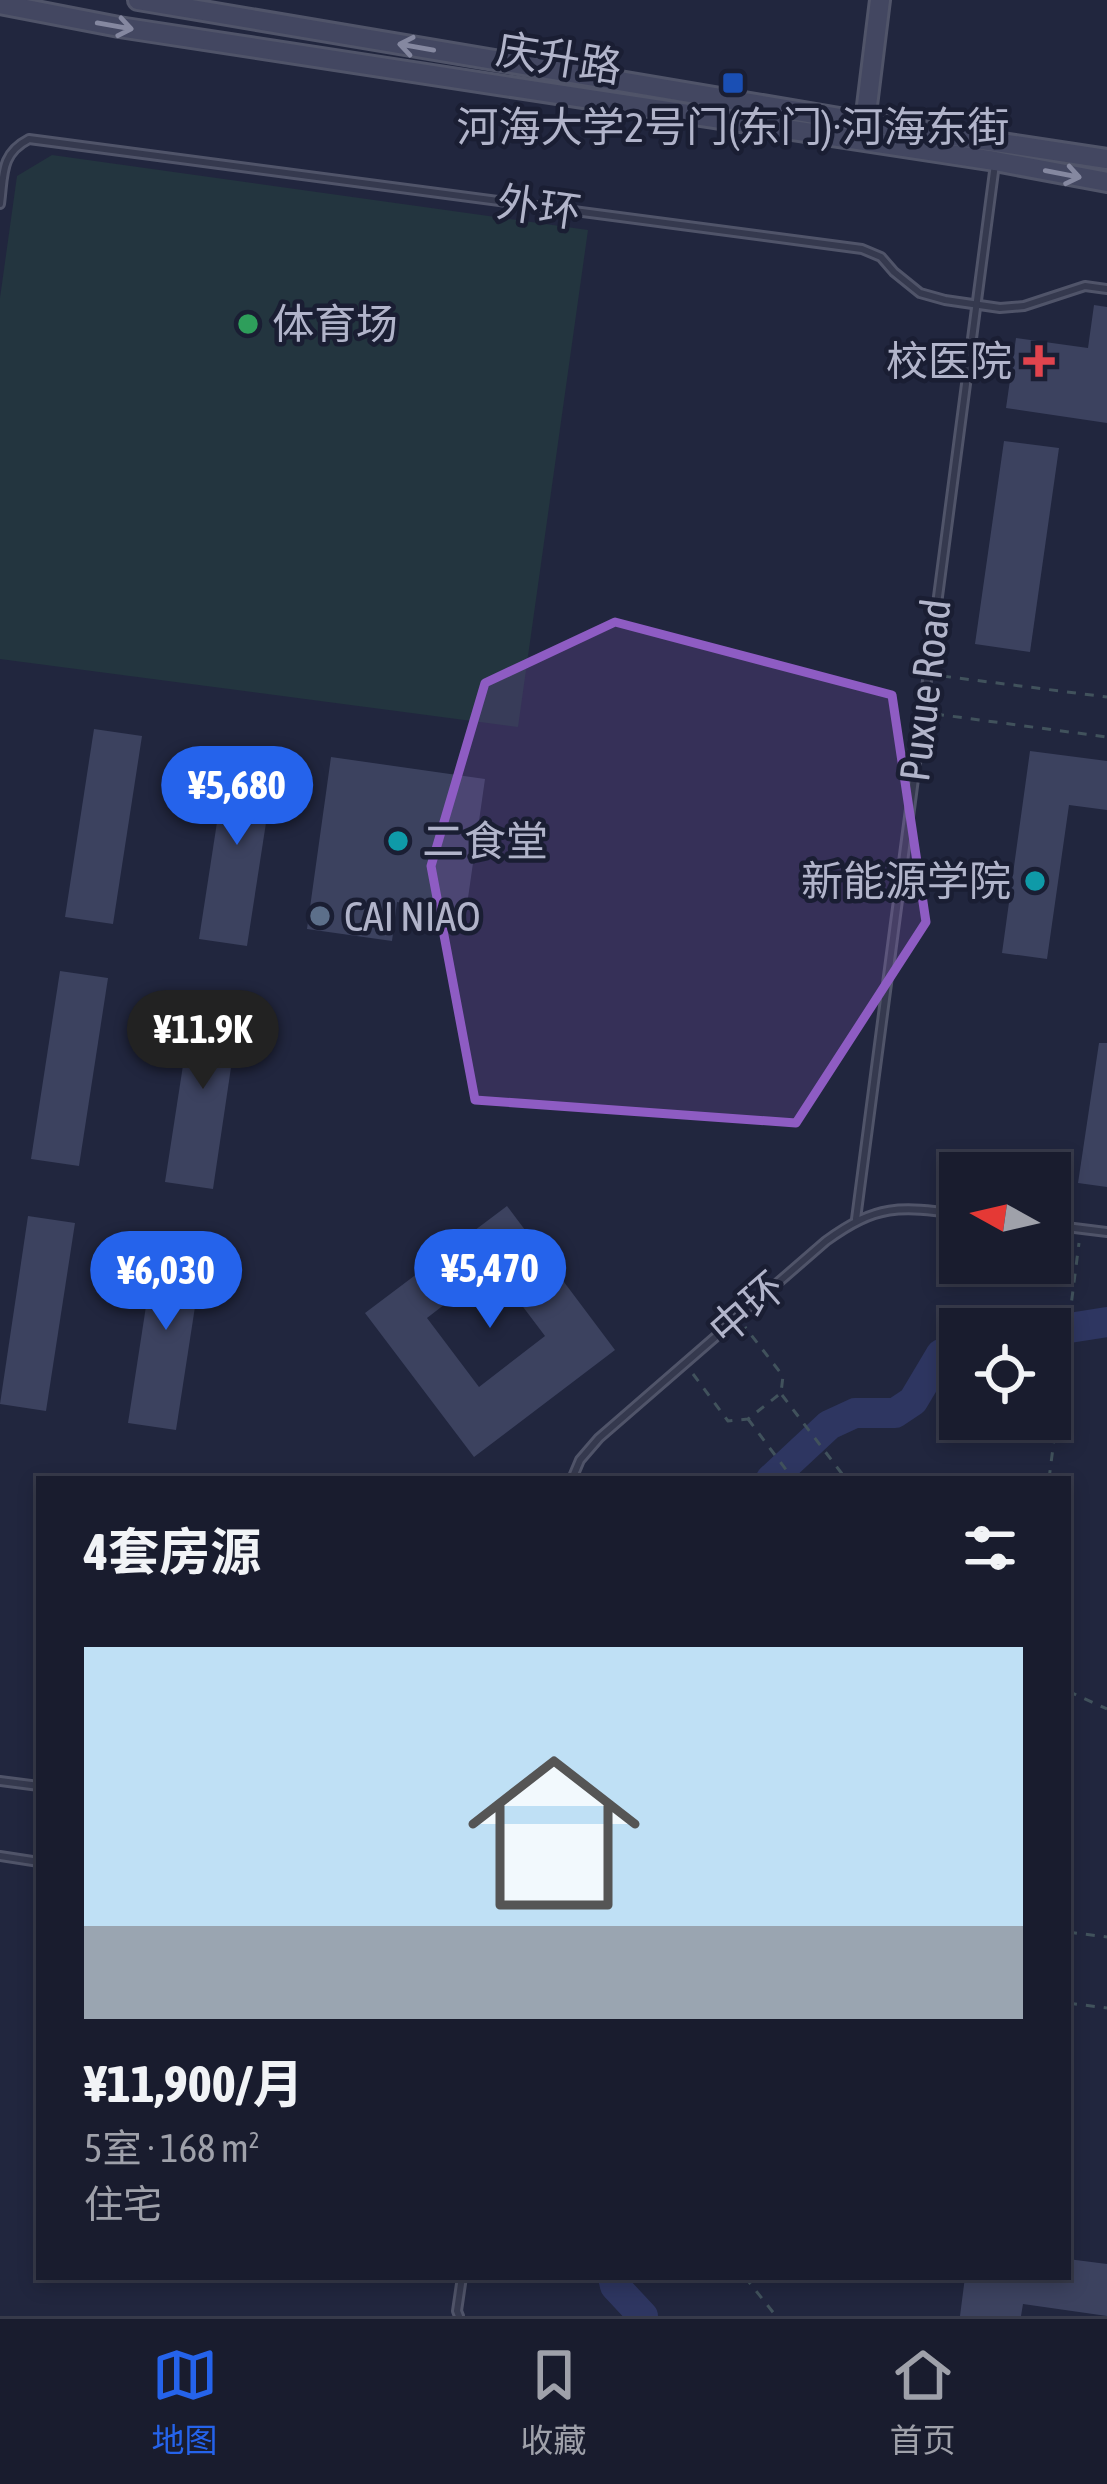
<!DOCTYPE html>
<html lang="zh">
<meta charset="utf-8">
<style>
body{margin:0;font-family:"Asap Condensed","Noto Sans SC",sans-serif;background:#222536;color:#f1f3f6;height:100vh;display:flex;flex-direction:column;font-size:45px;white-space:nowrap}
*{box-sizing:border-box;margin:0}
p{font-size:39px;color:#9fa1aa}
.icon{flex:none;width:66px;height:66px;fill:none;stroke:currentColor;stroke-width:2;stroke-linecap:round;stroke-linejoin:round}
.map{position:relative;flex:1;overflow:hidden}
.drawer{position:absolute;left:36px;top:1476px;width:1035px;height:804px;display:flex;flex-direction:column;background:#191c2e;border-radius:0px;box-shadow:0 6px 18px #0003,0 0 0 3px #373a4a}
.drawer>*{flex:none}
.needle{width:78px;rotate:278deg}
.fabs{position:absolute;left:939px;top:1152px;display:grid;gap:24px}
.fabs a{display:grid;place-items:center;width:132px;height:132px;border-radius:0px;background:#191c2e;box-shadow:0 6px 18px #0003,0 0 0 3px #373a4a;font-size:60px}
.price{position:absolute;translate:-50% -102px;padding:0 27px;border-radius:42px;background:#2563eb;color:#fff;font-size:39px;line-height:78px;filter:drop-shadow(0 3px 6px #0008)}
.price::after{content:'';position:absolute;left:50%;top:72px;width:36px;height:27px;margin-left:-18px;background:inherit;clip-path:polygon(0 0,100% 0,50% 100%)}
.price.current{background:#222;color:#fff}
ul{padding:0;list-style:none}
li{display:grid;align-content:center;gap:24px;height:636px;padding:0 48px}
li+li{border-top:3px solid #373a4a}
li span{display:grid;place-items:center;height:372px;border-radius:0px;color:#555}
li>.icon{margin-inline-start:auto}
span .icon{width:216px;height:216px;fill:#fffc;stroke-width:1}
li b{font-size:51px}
h2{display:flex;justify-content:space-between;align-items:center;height:144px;padding:0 48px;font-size:51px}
.dock{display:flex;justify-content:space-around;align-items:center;height:168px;border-top:3px solid #373a4a;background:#191c2e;font-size:33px;color:#9fa1aa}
.dock a{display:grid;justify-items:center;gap:6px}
.dock .current{color:#2563eb}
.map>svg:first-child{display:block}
.green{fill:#23353f}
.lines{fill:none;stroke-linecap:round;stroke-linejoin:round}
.river{stroke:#2e3661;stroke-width:30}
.building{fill:#3c425f;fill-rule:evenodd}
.lane-casing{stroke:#505469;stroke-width:12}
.secondary-casing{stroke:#505469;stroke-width:24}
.path{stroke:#41525c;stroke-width:3;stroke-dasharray:9 9;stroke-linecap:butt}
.lane{stroke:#35394e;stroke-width:6}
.secondary{stroke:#434761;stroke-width:18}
.oneway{stroke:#8588a0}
.marked{fill:#8e5cc3;fill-opacity:0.2;stroke:#8e5cc3;stroke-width:9;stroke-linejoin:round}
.transit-dot{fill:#1a4fb4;stroke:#1a1e33;stroke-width:4.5}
.leisure-dot{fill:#2e9e5b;stroke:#1a1e33;stroke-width:4.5}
.health-dot{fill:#e0444e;stroke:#1a1e33;stroke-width:4.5}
.culture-dot{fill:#0f9aa8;stroke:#1a1e33;stroke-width:4.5}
.service-dot{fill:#5c6f8a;stroke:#1a1e33;stroke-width:4.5}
.labels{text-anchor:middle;stroke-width:9;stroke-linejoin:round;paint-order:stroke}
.street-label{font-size:42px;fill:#b1b4ca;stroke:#1a1e33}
.poi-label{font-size:42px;fill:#b1b4ca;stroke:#1a1e33;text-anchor:start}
</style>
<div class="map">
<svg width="1107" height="2316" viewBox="0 0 1107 2316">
<rect width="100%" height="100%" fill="#21263e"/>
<path class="green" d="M52,155L588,230L518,727L0,659V298L17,176Z"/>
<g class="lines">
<g class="river">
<path d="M991,1329L1023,1323L1032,1329"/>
<path d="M1050,1331L1107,1322"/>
<path d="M771,1479L829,1425L855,1413H895L913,1401L941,1354L960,1345"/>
<path d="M613,2277L615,2286L643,2316"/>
</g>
</g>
<g class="building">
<path d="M1094,305L1107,307V423L1006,408L1016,338L1088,348Z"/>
<path d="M1004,441L1059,448L1030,652L975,644Z"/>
<path d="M94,729L142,736L113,924L65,917Z"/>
<path d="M228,751L276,758L247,946L199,939Z"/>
<path d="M1030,751L1107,761V810L1069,805L1047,959L1002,953Z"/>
<path d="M331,757L485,779L466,912L397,902L392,941L307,929Z"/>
<path d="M60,971L108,978L79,1166L31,1159Z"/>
<path d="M194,994L241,1000L213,1189L165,1182Z"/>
<path d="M1099,1043H1107V1187L1078,1183Z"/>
<path d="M507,1206L615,1350L474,1457L365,1313ZM493,1267L545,1336L479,1387L427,1318Z"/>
<path d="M28,1216L75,1223L46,1411L0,1404Z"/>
<path d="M157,1235L205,1242L176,1430L128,1423Z"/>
<path d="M1068,2259L1107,2264V2316L1023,2304L1021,2316H960L965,2277H1068Z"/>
</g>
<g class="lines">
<g class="lane-casing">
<g id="lane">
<path d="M0,204C4,175 0,154 29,139L862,249L881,257L894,272L920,293L945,300L1000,308L1024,306L1085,286L1107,289"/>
<path d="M856,1219L995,164"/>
<path d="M1050,1225L1107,1232"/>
<path d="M572,1479L580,1460L599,1438L826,1241C877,1204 899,1206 960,1214"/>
<path d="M0,1781L39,1786"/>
<path d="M0,1856L39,1862"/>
<path d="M459,2316L457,2311L462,2277"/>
</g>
</g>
<g class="secondary-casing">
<g id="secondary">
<path d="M138,0L863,122L1107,159"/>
<path d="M0,4L119,27L995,161L1107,182"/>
<path d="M864,130L880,0"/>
</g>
</g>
<g class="path">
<path d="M942,676L1107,697"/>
<path d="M935,714L1107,737"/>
<path d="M693,1374L728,1421L748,1419L781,1393L783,1376L745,1327"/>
<path d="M782,1395L846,1479"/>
<path d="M748,1419L793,1479"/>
<path d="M1049,1479L1079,1243"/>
<path d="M1068,1691L1107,1709"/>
<path d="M1068,1932L1107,1937"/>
<path d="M1068,2003L1107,2008"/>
<path d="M745,2277L776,2316"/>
</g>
<use href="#lane" class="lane"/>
<use href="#secondary" class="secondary"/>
</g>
<defs><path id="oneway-shaft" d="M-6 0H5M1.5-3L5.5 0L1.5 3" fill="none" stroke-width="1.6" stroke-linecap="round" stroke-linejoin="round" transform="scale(3)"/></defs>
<g class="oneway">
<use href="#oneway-shaft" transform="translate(115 26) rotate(10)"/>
<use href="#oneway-shaft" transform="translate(416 47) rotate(-170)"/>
<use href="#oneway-shaft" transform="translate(1063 174) rotate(11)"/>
</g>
<path class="marked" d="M615,622L892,695L926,922L796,1123L475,1100L431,866L485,683Z"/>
<rect class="transit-dot" x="721" y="71" width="24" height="24" rx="6"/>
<circle class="leisure-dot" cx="248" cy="324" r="12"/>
<path class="health-dot" d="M1033 343h12v12h12v12h-12v12h-12v-12h-12v-12h12z"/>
<g class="culture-dot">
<circle cx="398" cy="841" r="12"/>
<circle cx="1035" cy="881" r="12"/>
</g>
<circle class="service-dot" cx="320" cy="916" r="12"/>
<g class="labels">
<g class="street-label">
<text transform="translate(559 58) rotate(9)" y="15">庆升路</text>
<text transform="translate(539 207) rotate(8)" y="15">外环</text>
<text transform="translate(925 690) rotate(-83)" y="15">Puxue Road</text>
<text transform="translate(747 1308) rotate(-41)" y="15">中环</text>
</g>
<g class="poi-label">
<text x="733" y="142" text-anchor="middle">河海大学2号门(东门)·河海东街</text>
<text x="272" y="339">体育场</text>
<text x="1012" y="376" text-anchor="end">校医院</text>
<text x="422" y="856">二食堂</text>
<text x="1011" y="896" text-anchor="end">新能源学院</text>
<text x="344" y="931">CAI NIAO</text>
</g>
</g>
</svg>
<div class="fabs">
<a><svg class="needle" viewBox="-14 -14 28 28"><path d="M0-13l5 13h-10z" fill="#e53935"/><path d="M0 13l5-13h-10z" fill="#9fa1aa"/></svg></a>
<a><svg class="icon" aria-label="locate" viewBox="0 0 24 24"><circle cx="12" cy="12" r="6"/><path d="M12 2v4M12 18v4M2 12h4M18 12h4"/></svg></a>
</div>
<b class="price" style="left:237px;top:848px">¥5,680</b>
<b class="price current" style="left:203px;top:1092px">¥11.9K</b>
<b class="price" style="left:490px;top:1331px">¥5,470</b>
<b class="price" style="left:166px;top:1333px">¥6,030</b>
<section class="drawer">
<h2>4套房源<svg class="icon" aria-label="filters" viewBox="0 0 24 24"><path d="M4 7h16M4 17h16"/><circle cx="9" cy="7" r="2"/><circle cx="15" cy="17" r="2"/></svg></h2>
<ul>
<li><span style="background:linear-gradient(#bfe0f5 75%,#9aa5b1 0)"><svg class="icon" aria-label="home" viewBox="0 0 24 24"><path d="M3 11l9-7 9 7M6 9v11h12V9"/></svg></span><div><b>¥11,900/月</b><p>5室 · 168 m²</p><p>住宅</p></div></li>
</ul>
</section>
</div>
<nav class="dock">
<a class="current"><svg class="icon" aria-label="map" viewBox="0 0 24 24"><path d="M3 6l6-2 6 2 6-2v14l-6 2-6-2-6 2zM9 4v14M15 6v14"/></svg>地图</a>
<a><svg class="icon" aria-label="saved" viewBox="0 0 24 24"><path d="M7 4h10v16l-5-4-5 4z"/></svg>收藏</a>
<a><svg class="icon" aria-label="home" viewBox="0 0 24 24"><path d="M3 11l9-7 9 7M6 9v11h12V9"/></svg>首页</a>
</nav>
